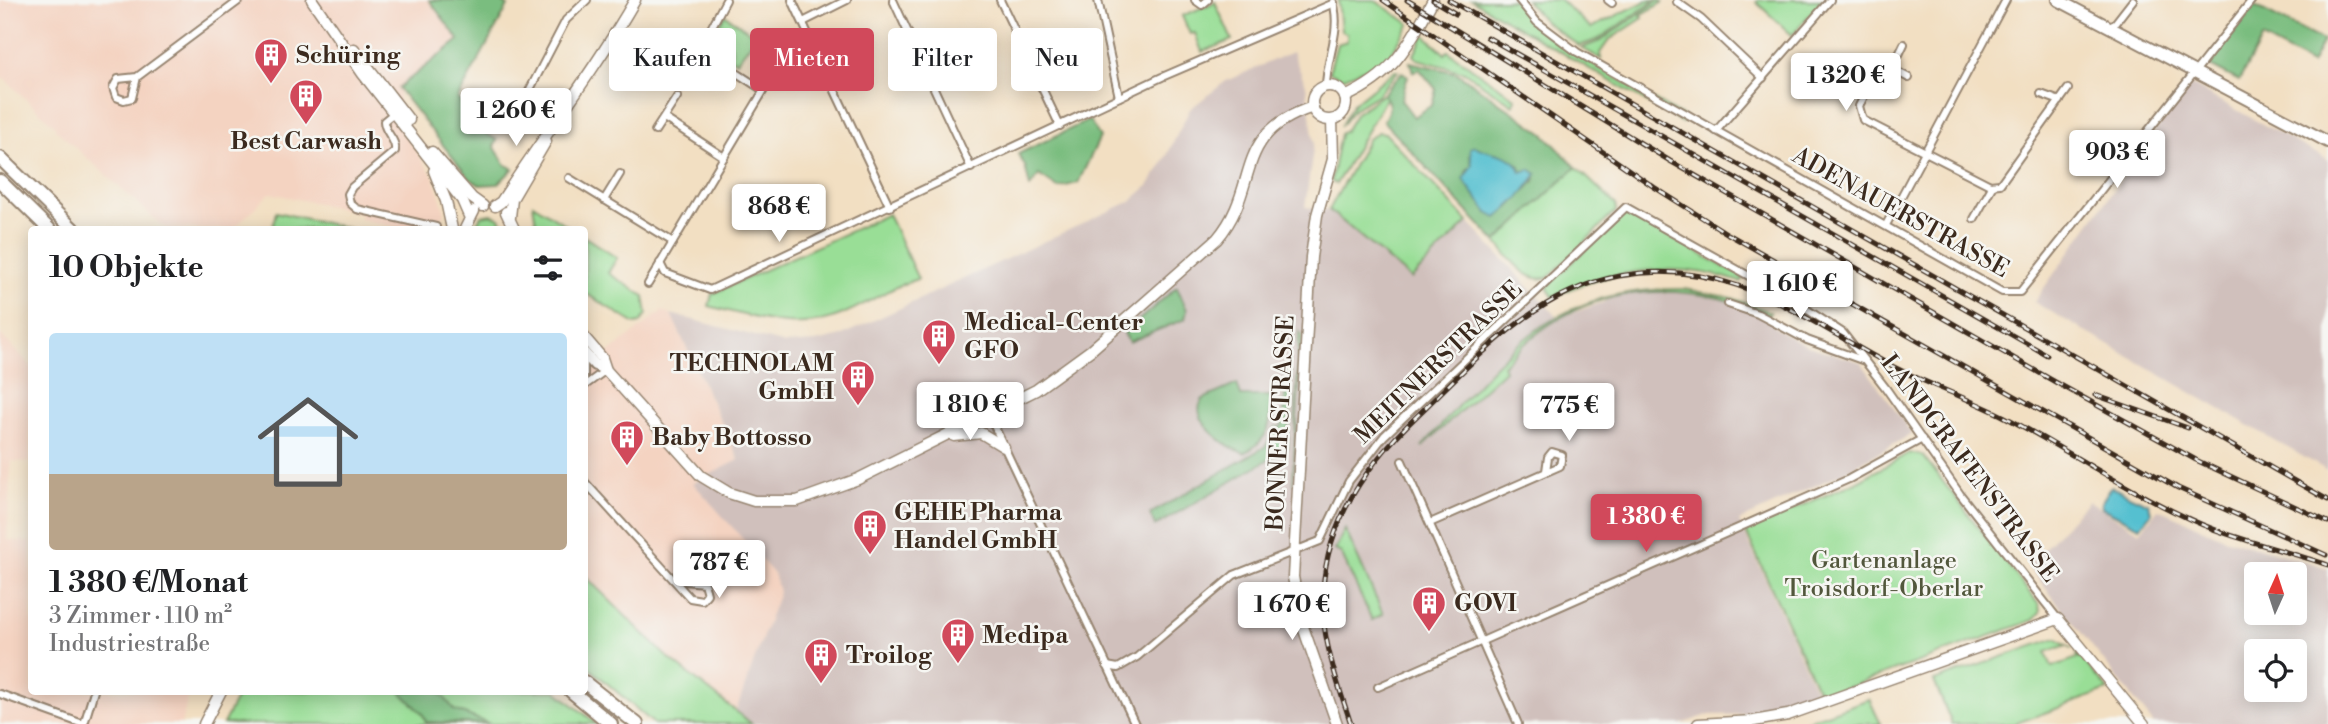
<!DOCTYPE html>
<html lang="de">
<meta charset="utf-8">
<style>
body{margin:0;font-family:"Libre Bodoni",serif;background:#f2f2f2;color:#202124;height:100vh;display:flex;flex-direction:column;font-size:26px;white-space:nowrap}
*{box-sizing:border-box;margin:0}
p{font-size:23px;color:#757577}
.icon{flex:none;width:38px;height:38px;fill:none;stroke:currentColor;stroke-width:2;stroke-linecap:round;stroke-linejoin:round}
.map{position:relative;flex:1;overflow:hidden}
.side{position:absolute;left:28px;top:226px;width:560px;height:469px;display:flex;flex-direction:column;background:#fff;border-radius:7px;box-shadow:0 4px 18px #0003}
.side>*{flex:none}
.guide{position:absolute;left:609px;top:28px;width:665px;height:63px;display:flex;gap:14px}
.needle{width:46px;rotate:3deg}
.buttons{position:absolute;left:2244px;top:562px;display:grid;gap:14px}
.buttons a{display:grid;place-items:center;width:63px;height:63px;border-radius:7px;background:#fff;box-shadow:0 4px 18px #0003;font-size:35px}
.price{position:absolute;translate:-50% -60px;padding:0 16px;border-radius:7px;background:#fff;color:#222;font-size:23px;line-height:46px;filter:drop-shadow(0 2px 4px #0008)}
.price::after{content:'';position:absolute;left:50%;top:42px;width:21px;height:16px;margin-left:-10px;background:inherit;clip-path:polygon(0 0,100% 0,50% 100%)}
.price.selected{background:#d1495b;color:#fff}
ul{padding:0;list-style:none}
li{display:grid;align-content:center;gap:14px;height:371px;padding:0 21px}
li+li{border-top:2px solid #e0e0e0}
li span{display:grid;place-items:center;height:217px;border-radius:7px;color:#555}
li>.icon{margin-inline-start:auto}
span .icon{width:126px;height:126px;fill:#fffc;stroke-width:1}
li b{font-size:30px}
h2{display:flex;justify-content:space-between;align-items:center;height:84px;padding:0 21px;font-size:30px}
.chip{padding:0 24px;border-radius:7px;background:#fff;box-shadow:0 4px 18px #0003;font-size:24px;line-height:63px}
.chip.selected{background:#d1495b;color:#fff}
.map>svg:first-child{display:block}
.built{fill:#f4d3c1}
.industrial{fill:#d0c0bc;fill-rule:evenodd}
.green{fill:#99de96;stroke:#6a845a;stroke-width:2}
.forest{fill:#7abd7f;stroke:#5a744e;stroke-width:2;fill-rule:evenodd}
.water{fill:#55c0d0;stroke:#487577;stroke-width:2}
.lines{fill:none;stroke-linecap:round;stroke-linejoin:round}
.street-casing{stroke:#968470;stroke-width:10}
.secondary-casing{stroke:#968470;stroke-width:13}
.primary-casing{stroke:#968470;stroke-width:14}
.highway-casing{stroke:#968470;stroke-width:16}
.street{stroke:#fff;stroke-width:6}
.secondary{stroke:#fff;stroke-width:10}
.primary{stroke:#fff;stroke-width:10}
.highway{stroke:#fff;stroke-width:12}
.rail-casing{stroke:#3b2a1e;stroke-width:5}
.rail{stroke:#f6f6f2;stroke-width:2.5;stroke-dasharray:8;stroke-linecap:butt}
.labels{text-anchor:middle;stroke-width:5;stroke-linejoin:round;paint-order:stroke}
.poi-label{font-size:24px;font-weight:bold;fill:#3b2a1e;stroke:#f6f6f2;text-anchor:start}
.street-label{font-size:24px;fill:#3b2a1e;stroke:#f6f6f2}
.park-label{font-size:24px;fill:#52573c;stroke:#f6f6f2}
</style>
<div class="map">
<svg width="2328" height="724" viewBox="0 0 2328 724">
<rect width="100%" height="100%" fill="#f6f6f2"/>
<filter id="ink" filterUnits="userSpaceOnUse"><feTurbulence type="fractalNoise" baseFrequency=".0143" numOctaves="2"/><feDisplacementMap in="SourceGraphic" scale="14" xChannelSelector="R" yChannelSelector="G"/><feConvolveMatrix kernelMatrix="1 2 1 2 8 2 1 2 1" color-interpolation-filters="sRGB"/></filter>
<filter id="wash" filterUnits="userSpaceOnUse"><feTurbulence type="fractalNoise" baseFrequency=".00686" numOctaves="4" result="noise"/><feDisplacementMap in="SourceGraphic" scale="28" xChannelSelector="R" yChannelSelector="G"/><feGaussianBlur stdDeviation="1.57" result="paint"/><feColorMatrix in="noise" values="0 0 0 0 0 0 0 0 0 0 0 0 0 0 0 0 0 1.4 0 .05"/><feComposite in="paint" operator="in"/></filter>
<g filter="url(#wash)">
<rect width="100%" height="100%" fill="#f2dfc2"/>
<g class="built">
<path d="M0,0H429L459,40L399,88V125L434,178L445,213L430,229H403L360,219L361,213L270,193L233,229H166L55,129L56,127L0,75Z"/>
<path d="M662,311L671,314L739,461L694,482L774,574L779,592L736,711L666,656L585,575V372Z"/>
<path d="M0,334L31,366L30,462L11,461L7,540L31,542L32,691H190L181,724H0Z"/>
</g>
<g class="industrial">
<path d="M1292,52L1306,85L1314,142L1305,207L1329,210L1411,279L1468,222L1558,318L1618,297L1648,292L1686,293L1722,298L1755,309L1767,315L1777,329L1808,346L1861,362L1912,434L1842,473L1739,521L1819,698L1765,714L1708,715L1681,724H752L736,711L779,592L774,574L693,483L739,460L671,314L785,344L816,342L838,337L1131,201L1147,187L1161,167L1190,109L1226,81Z"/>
<path d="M2189,84L2328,160V471L2034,302Z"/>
<path d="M2088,501L2140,532L2158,509L2227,539L2328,568V724H2297L2284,717L2278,724H2154L2028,566ZM2256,574H2294V612H2256ZM2256,651H2294V690H2256Z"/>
</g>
<g class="green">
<path d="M1338,0H1374L1410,24L1387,59L1343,78L1329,72L1337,44L1347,41V34L1341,30Z"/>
<path d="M1472,0H1515L1534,25L1558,44L1685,118L1682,123Z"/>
<path d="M1526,0H1560L1591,28L1648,0H1655L1599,39L1579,46L1544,21Z"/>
<path d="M1659,0L1663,2L1641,15L1643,18L1609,40L1600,53L1601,59L1582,48L1600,41Z"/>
<path d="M1759,0H1822L1792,35L1756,2Z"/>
<path d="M1215,2L1232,40L1202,52L1195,33L1190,34L1182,16Z"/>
<path d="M725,15L756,36L737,61L732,59L728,63L724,57L732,56L731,45H725L714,33Z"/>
<path d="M1424,34L1445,54L1448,51L1515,98L1513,105L1464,72L1417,59L1414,55Z"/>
<path d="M1395,70L1398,71L1377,95L1354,109L1340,127L1353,104Z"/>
<path d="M1383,94L1386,98L1336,184L1331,181L1340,134L1345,131L1356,113Z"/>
<path d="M1378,132L1385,133L1468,222L1411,279L1329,210L1368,139Z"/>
<path d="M1576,167L1616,205V211L1549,277C1527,286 1509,256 1496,242Z"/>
<path d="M533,204L572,229H537Z"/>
<path d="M276,212L351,229H272Z"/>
<path d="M491,214L500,218L505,229H474L481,216Z"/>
<path d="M888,214L918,279C890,286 866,306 838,316C794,333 753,317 709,306L712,294Z"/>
<path d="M1629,214L1744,278L1740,282C1677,260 1612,269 1553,297L1547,287L1620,215Z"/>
<path d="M585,237L617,258L608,273L644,296L647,314L640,323L635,324L585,293Z"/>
<path d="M1684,289L1732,298L1770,312L1767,315C1704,285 1621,282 1560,318C1538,330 1520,347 1503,365L1505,370L1422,447C1504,355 1548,287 1684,289Z"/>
<path d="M1299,332L1302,335L1293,484Z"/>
<path d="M1909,453L1923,456L2039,605L2040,613L2034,620L1821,697L1745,530L1854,483Z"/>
<path d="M1345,529L1383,614L1372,620L1341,553L1335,550Z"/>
<path d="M584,575L666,656L752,724H654L585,664Z"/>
<path d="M2056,638L2073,649L2067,645L2046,652L2052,667L2078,658L2076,652L2108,690L2014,724H1952L1934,681Z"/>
<path d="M240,691H556L597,724H223Z"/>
<path d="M1869,699L1881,724H1798Z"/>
</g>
<g class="forest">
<path d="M429,0H499L508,6L458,98L474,126L497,140L494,146L505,164L513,169L498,184L480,185L469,178L398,88L459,40Z"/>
<path d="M2255,6L2323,41L2311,64L2262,38L2239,81L2208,65Z"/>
<path d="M1410,62L1457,73L1544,134L1576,167L1496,242L1383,121C1390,110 1392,105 1383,94L1402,72L1408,76L1401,100L1414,117L1432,105L1436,89L1419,69L1413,72ZM1476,149L1506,157L1520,166L1521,172L1536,173V179L1509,208L1488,213L1465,182L1466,171L1472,165L1470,155Z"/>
<path d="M1089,120L1100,137L1078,183L1058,188L1039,175L1030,187L1025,166L1018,154Z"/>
<path d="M1177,287L1187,310L1185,319L1129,342L1124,333Z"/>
<path d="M1286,371H1291L1288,448L1155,526L1150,514L1266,446L1276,427H1281L1284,421Z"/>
<path d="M1237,384L1241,396H1271C1271,424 1271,438 1245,453C1227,449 1187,419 1203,399Z"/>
<path d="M400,691C432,691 436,683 454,710L490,724L426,722L422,713Z"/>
</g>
<g class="water">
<path d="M1475,146C1489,155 1516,152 1521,172L1530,169L1537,174L1519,198L1497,218L1488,213L1463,179L1472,165L1470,148Z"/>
<path d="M2111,487L2149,504L2151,513L2140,527L2102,508L2101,503Z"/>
</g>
</g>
<g filter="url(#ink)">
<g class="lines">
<g class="street-casing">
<g id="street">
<path d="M792,0L890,207"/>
<path d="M893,0L971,168"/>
<path d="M1000,0L1060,126"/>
<path d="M1098,0L1119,97"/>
<path d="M1195,0L1202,5L1208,0"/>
<path d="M1519,0L1537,22L1577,52L2002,292H2020L2252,0"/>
<path d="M1608,0L1612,3"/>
<path d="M1677,2L1701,19L1763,78"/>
<path d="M803,22L847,0"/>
<path d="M2112,27L2133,0"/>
<path d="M675,33L763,90"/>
<path d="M709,35L722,47L718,60"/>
<path d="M1904,44L1892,69L1871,83L1859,106L1863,120L1990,185L2000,184L2068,89"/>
<path d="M700,49L726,0"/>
<path d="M1892,69L1909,78"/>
<path d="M137,77L132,98L124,100L116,97L113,88L118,79L137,77L240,0"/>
<path d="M1326,87C1326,57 1342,32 1333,2"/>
<path d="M2041,94L2060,101"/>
<path d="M395,112L384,121C384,133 397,139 395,151L352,187L348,194L350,203L357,209L436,227"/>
<path d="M560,116L527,95L566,20L587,0"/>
<path d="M664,118L724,157"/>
<path d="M655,131L677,97"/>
<path d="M1716,131L1830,0"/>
<path d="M569,178L673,242"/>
<path d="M604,200L620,174"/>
<path d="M1974,219L1993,185"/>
<path d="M1886,225L2006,0"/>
<path d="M660,263L665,273L710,290L1162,77L1334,3"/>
<path d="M648,284L770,80L787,65L816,51"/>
<path d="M1728,304L1758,314L1807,340L1862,360"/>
<path d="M584,359V380"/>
<path d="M584,386L606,370"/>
<path d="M989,415L1135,724"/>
<path d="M1402,461L1518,724"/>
<path d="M584,481L690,598L702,600L707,594L704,583L675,580"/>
<path d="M1430,523L1560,466L1562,455L1552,452L1548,457L1546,471"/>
<path d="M1107,666L1118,668L1137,657L1234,575L1320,541L1349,481L1384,436L1626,207L1797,303L1843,333L1885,387L1960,494L2058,619"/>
<path d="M1378,687L1849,479L1922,439"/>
<path d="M0,694L83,724"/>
<path d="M84,724L94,691"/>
</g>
</g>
<g class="secondary-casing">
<g id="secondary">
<path d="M312,0L363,74L462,200L469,216"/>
<path d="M354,49L409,120"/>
<circle cx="1329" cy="103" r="17"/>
<path d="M1345,97C1394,75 1408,46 1433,0"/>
<path d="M1332,120L1333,159L1317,215L1311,257L1293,577L1302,624L1337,724"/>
<path d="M432,152L472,198L483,206"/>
<path d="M434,171L446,201L452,229"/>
<path d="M495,206L501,202C545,134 595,70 635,0"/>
<path d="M506,212L514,229"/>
<path d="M510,217L512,199L546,141"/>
<path d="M465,229L474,211"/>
<path d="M584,337L602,358L606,370L701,476L729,493L754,501H797L858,479L1036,390L1091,350L1217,239C1262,186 1230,134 1313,107"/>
<path d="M584,353L595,365L606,370"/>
<path d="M954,436L981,433L1004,447"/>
<path d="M204,724L221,691"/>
<path d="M1698,724L1754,721L1788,715L2058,619L2144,724"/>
</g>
</g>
<g class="primary-casing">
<path id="primary" d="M2058,0L2328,142"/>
</g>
<g class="highway-casing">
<g id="highway">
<path d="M0,158L73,229"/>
<path d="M0,181L49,229"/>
<path d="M584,682L637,724"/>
<path d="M571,691L611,724"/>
</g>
</g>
<use href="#street" class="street"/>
<use href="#secondary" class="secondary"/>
<use href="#primary" class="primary"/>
<use href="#highway" class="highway"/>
<g class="rail-casing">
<g id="rail">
<path d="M1383,0L1654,187L1728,234L2178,488L2326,555"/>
<path d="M1407,0L1670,161L2057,383L2196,460L2328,522"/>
<path d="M1433,0L1456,14"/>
<path d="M1449,0L2328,500"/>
<path d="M1487,37L2047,355"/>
<path d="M2095,395L2188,428"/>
<path d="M1351,724C1340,691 1329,659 1324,625C1314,539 1360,470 1419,414C1477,358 1536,291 1619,276C1729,256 1801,318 1892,366C1929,385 1968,398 2005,417C2064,448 2119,486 2179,514C2226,538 2278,548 2328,565"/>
</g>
</g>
<use href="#rail" class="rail"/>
</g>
</g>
<defs>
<g id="building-pin" transform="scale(1.75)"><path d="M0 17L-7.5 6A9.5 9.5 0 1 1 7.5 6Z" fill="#d1495b" stroke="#f6f6f2"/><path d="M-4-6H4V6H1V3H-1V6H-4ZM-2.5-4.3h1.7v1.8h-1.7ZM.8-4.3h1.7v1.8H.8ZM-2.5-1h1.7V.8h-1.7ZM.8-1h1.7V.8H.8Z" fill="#fff"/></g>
</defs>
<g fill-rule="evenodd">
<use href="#building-pin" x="271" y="55"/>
<use href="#building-pin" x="306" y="96"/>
<use href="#building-pin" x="939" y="336"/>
<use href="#building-pin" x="858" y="377"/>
<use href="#building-pin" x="627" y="437"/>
<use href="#building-pin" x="870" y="526"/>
<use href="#building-pin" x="1429" y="603"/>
<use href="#building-pin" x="958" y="635"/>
<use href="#building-pin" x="821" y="655"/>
</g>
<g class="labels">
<g class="poi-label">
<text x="296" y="63">Schüring</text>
<text x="306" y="149" text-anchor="middle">Best Carwash</text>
<text x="964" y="330">Medical-Center<tspan x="964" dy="28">GFO</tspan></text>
<text x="834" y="371" text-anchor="end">TECHNOLAM<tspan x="834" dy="28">GmbH</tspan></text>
<text x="652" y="445">Baby Bottosso</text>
<text x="894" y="520">GEHE Pharma<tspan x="894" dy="28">Handel GmbH</tspan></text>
<text x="1454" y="611">GOVI</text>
<text x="982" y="643">Medipa</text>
<text x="846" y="663">Troilog</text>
</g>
<g class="street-label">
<text transform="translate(1901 212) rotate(29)" y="8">ADENAUERSTRASSE</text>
<text transform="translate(1438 362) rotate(-44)" y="8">MEITNERSTRASSE</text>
<text transform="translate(1280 423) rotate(-87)" y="8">BONNER STRASSE</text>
<text transform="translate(1970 468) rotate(53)" y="8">LANDGRAFENSTRASSE</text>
</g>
<g class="park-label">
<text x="1884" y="568">Gartenanlage<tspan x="1884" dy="28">Troisdorf-Oberlar</tspan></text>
</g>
</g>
</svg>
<div class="buttons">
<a><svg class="needle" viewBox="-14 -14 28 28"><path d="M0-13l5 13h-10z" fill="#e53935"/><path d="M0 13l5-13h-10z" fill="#757577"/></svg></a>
<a><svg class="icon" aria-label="locate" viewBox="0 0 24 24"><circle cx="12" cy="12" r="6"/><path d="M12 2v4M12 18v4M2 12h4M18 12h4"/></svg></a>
</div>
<b class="price" style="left:1846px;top:113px">1 320 €</b>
<b class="price" style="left:516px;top:148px">1 260 €</b>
<b class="price" style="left:2117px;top:190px">903 €</b>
<b class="price" style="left:779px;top:244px">868 €</b>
<b class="price" style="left:1800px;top:321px">1 610 €</b>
<b class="price" style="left:970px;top:442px">1 810 €</b>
<b class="price" style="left:1569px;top:443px">775 €</b>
<b class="price selected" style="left:1646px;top:554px">1 380 €</b>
<b class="price" style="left:719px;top:600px">787 €</b>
<b class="price" style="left:1292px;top:642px">1 670 €</b>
<div class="guide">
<a class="chip">Kaufen</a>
<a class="chip selected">Mieten</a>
<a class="chip">Filter</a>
<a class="chip">Neu</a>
</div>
<section class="side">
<h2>10 Objekte<svg class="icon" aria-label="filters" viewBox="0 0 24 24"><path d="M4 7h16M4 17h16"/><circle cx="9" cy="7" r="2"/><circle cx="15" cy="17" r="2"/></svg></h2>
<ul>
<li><span style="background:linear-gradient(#bfe0f5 65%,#b9a48a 0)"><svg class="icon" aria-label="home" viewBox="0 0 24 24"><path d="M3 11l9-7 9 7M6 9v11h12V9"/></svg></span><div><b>1 380 €/Monat</b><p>3 Zimmer · 110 m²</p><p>Industriestraße</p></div></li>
</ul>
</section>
</div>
